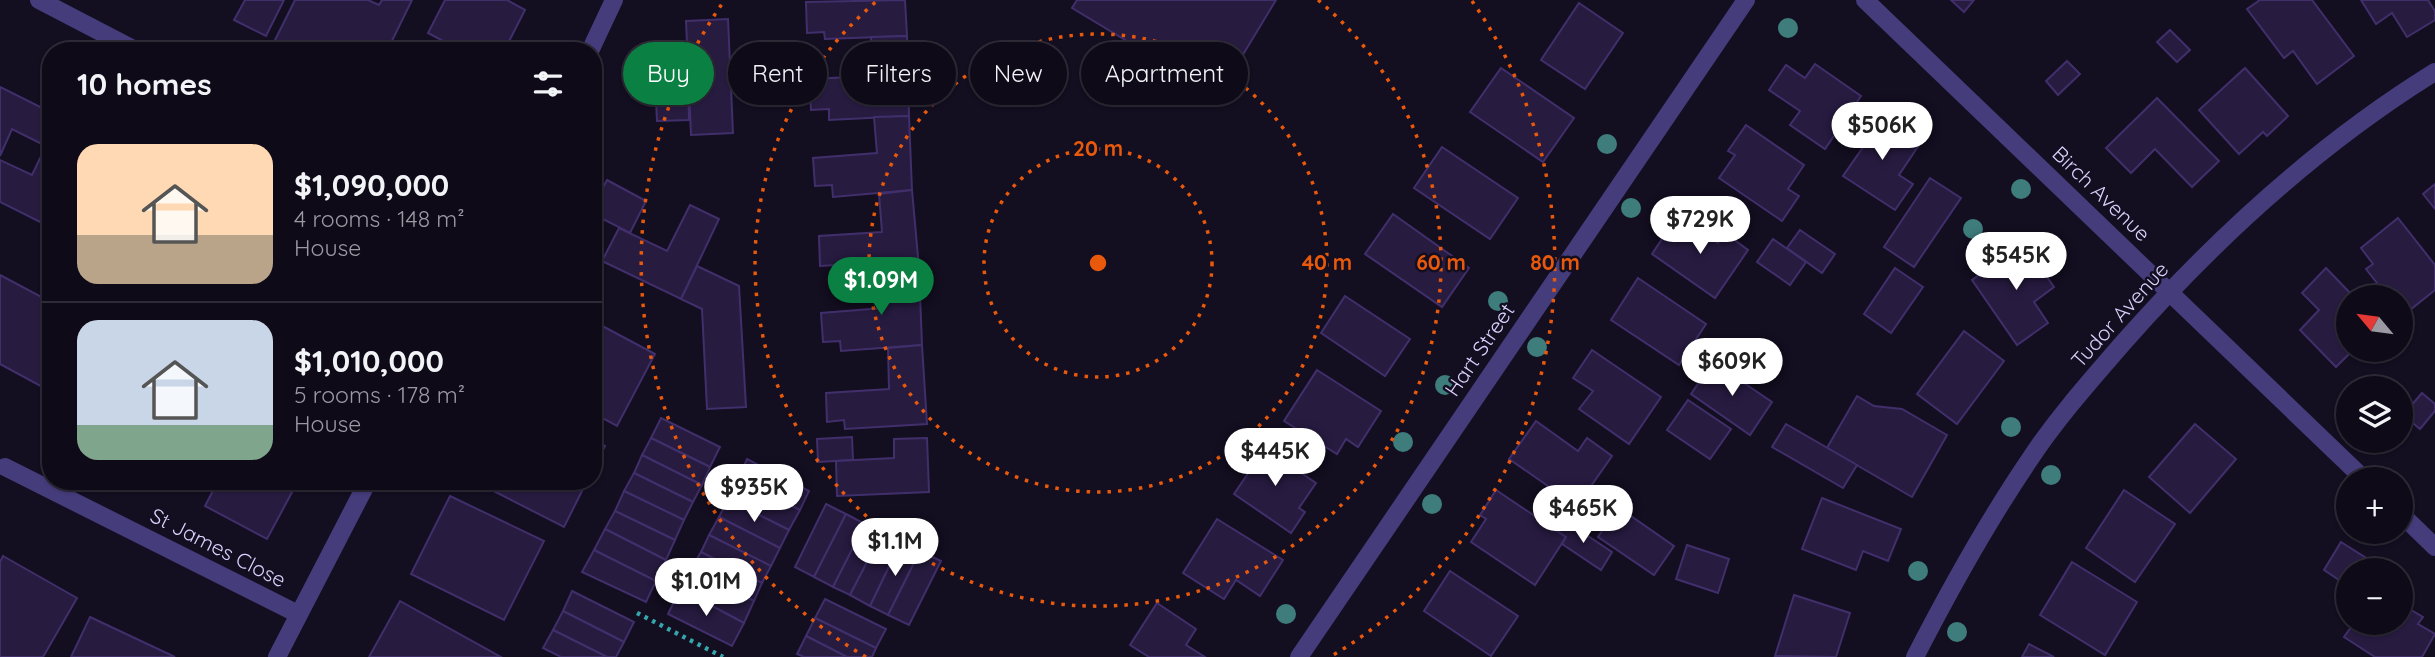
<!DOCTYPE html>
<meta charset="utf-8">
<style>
body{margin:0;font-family:Quicksand,sans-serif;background:#1c1825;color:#f1f3f6;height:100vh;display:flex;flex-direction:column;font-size:26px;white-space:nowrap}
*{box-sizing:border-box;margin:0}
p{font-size:23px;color:#9b9aa2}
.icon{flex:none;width:38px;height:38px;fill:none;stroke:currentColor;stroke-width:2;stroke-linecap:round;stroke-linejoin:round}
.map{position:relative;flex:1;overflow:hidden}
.panel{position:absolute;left:42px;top:42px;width:560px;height:448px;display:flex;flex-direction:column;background:#0e0a18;border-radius:28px;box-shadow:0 2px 5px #0004,0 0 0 2px #2e2b37}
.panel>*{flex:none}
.banner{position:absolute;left:623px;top:42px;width:665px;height:63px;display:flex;gap:14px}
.needle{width:46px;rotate:299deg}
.controls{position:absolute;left:2336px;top:285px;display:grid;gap:14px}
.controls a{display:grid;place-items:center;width:77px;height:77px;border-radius:50%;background:#0e0a18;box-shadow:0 2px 5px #0004,0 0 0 2px #2e2b37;font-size:35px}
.price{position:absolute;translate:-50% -60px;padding:0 16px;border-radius:24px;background:#fff;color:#222;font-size:23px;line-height:46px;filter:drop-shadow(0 2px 4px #0008)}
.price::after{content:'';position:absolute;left:50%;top:42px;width:21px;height:16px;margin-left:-10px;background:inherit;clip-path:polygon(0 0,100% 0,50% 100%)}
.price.on{background:#0b8043;color:#fff}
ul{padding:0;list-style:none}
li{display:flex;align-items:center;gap:21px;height:175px;padding:0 35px}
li+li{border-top:2px solid #2e2b37}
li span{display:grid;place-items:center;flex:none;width:196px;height:140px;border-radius:21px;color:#555}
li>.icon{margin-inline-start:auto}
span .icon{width:84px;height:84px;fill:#fffc;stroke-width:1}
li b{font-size:30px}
h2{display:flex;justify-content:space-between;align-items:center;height:84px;padding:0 35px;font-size:30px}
.tag{padding:0 24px;border-radius:32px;background:#0e0a18;box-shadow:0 2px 5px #0004,0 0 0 2px #2e2b37;font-size:24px;line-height:63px}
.tag.on{background:#0b8043;color:#fff}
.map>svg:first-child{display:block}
.building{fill:#271b40;stroke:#412f6b;stroke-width:2}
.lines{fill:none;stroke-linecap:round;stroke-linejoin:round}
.path{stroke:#35a6ab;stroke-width:4.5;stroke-dasharray:3.5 5;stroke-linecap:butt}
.street{stroke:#453c7c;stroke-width:18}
.tree{fill:#3e7d7c}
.ring{fill:none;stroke:#e8590c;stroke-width:3.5;stroke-dasharray:3.5 7}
.labels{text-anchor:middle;stroke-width:5;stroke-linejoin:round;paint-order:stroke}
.street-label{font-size:21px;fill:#dad0fc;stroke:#130e20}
.centre{fill:#e8590c;stroke:#130e20;stroke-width:3.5}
.ring-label{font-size:21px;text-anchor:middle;font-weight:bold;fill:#e8590c;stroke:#130e20;stroke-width:5;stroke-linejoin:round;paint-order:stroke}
</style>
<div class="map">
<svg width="2435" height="657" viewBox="0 0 2435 657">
<rect width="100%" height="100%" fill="#130e20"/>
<g class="building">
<path d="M245,0H284L266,36L234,20Z"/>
<path d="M295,0H368L379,5L382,0H412L387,51H278L271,48Z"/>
<path d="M445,0H507L525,10L504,51H446L449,44L428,33Z"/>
<path d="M905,0L907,36L825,39L824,32L807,33L806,2Z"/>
<path d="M1077,0H1276L1218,96L1072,8Z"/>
<path d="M1951,0H1974L1964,12Z"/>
<path d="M2260,0H2312L2354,56L2317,84L2293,51L2284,58L2247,9Z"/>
<path d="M2361,0H2428L2435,11V20L2407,37L2392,13L2376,24Z"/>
<path d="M1579,3L1623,33L1585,89L1541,60Z"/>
<path d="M728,19L733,133L691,135L686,21Z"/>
<path d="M2170,30L2190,50L2177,62L2157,42Z"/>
<path d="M907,36L909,116L829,120V109L811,110L809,79L873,76L871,37Z"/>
<path d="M2067,61L2080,74L2058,95L2046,81Z"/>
<path d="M1815,64L1861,96L1825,149L1790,125L1800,111L1769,90L1786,65L1805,78Z"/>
<path d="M1501,68L1574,118L1543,162L1470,112Z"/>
<path d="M2245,68L2288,116L2267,136L2263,132L2239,154L2199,110Z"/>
<path d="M688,78L689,120L657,121L655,79Z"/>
<path d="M0,87L42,108L51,91V220L48,226L0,202V160L32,175L46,146L12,129L0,156Z"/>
<path d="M2157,98L2219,161L2192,187L2155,149L2131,173L2106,148Z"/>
<path d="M1870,113L1919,145L1899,175L1913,184L1895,210L1843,176L1868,140L1857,133Z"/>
<path d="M909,116L912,190L833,197L832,185L815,186L813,158L877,153L874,117Z"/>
<path d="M1746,125L1804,165L1788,189L1799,196L1782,221L1719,178L1735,155L1728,151Z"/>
<path d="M1442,147L1518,198L1490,239L1414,188Z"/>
<path d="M1930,178L1961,198L1914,267L1884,247Z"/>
<path d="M607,180L646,201L630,233L593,214V206Z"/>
<path d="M2435,184V209L2423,194Z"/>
<path d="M912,190L919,268L837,273L836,265L820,266L819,236L882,232L879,194Z"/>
<path d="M690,205L719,219L681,299L602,261L619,228L667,251Z"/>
<path d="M1393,214L1469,268L1442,307L1365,254Z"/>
<path d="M1678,215L1718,243L1725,233L1748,250L1715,298L1652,254Z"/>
<path d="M2398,218L2435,265V290L2410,310L2395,292L2388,297L2366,269L2373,264L2361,248Z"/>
<path d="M1800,230L1835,254L1822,273L1787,248Z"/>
<path d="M1773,239L1806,262L1790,285L1757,262Z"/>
<path d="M2023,243L2054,287L2034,302L2048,323L2017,345L1972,280Z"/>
<path d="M697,266L739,286L746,407L707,409L702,309L681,299Z"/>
<path d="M919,268L922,345L841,351L840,341L823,342L821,313L883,308L880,270Z"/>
<path d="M1895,268L1923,287L1891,333L1864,314Z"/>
<path d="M2326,268L2355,298H2348V350H2353L2336,367L2300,330L2319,310L2302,293Z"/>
<path d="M0,275L51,302V380L46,389L0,364Z"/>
<path d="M1638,278L1706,324L1679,365L1611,320Z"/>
<path d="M1345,296L1410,339L1385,376L1321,333Z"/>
<path d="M593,321L655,354L617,426L593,413Z"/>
<path d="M1964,331L2004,361L1957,424L1917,394Z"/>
<path d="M922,345L927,424L845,429L844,420L827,422L826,393L889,389L888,348Z"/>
<path d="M1592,350L1661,397L1629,444L1579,409L1593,391L1573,378Z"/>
<path d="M1713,362L1772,402L1750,435L1691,394Z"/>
<path d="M1317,370L1381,411L1358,447L1346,439L1337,454L1284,421Z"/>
<path d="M2422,393L2435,404V411L2420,429L2403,415Z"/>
<path d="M1857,396L1874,406L1902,409L1947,435L1912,497L1827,448Z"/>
<path d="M1688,400L1731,429L1710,459L1667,430Z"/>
<path d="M661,418L720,447L710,467L651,438Z"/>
<path d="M1536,421L1578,451L1587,438L1612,456L1577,506L1509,459Z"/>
<path d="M1786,424L1857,465L1843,488L1772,447Z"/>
<path d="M2195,424L2236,459L2190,513L2149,477Z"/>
<path d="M852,437L853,460L818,462L817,439Z"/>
<path d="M651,438L710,467L702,485L642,455Z"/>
<path d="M927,438L929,492L837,496L836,461L894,458V439Z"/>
<path d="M593,440L605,446L593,469Z"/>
<path d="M1258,444L1316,483L1299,508L1305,512L1291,533L1234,494L1251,469L1244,464Z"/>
<path d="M642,455L702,485L693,502L634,473Z"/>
<path d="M747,459L809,491L800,510L738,479Z"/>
<path d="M634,473L693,502L684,520L624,491Z"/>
<path d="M738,479L800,510L789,530L728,499Z"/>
<path d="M218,481H298L267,539L205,506Z"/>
<path d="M474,481H587L564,527Z"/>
<path d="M1496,490L1566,537L1535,585L1471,542L1486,519L1480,515Z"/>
<path d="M2124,490L2175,524L2135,582L2086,548Z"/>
<path d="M624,491L684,520L675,540L615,511Z"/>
<path d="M450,496L544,541L504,620L411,574Z"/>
<path d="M1822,498L1901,529L1888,561L1863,551L1856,570L1802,549Z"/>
<path d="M728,499L789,530L780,548L719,517Z"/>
<path d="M826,504L846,514L814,577L795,567Z"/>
<path d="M1618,507L1674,546L1654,575L1598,537Z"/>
<path d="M615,511L675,540L666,560L605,529Z"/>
<path d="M846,514L865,524L833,587L814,577Z"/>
<path d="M719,517L780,548L771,566L709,535Z"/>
<path d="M1561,518L1612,552L1601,570L1562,544L1566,537L1553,528Z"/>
<path d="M1217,519L1283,560L1260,596L1236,580L1224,599L1183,573Z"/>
<path d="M865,524L882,533L850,595L833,587Z"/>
<path d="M605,529L666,560L656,581L594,550Z"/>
<path d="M882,533L901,542L870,606L850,595Z"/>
<path d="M709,535L771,566L762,583L701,552Z"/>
<path d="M901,542L920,551L888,615L870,606Z"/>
<path d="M2341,542L2371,561L2381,570H2348V586L2324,570Z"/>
<path d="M1687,545L1729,559L1718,593L1676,579Z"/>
<path d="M594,550L656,581L646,602L582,572Z"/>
<path d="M920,551L941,561L909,625L888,615Z"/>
<path d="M701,552L762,583L754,601L691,569Z"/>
<path d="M3,556L77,598L43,657H0V562Z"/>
<path d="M2072,562L2137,602L2105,655L2040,615Z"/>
<path d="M691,569L754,601L744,623L680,589Z"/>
<path d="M1450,571L1518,616L1491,656L1424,611Z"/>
<path d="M680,589L744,623L732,646L668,614Z"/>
<path d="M572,591L634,622L624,642L563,611Z"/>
<path d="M1794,595L1850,613L1836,657L1775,656Z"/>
<path d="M825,599L886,629L876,648L815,618Z"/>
<path d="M400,601L501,657H369Z"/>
<path d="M1157,603L1196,629L1186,645L1205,657H1149L1130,645Z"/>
<path d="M2401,604L2423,617L2418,624L2435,634L2422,657H2375L2344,637L2354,623H2401Z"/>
<path d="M563,611L624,642L616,657H607L553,630Z"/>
<path d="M90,617L175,657H71Z"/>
<path d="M815,618L876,648L872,657H847L806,636Z"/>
<path d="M553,630L607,657H561L543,648Z"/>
<path d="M806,636L847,657H804L797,654Z"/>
<path d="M2029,644L2054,657H2022Z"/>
</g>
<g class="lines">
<path class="path" d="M637,613L723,657"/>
<g class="street">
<path d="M39,0L137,51"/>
<path d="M1865,0L2365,480"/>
<path d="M590,51L614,0"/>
<path d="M5,467L298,614"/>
<path d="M2401,514L2435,547"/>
<path d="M277,657L368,481"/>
<path d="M1299,657L1746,0"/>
<path d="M1915,657C1950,589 1987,522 2030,459C2057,418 2091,380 2123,343C2214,240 2317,145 2435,72"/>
</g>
</g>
<g class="tree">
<circle cx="1788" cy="28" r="10"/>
<circle cx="1607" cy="144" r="10"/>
<circle cx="2021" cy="189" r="10"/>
<circle cx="1631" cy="208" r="10"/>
<circle cx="1973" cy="229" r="10"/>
<circle cx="1498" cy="301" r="10"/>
<circle cx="1537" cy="347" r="10"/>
<circle cx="1445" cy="385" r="10"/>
<circle cx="2011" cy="427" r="10"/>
<circle cx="1403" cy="442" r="10"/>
<circle cx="2051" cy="475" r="10"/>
<circle cx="1432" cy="504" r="10"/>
<circle cx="1918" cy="571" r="10"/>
<circle cx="1286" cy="614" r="10"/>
<circle cx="1957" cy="632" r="10"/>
</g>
<g class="ring">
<circle cx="1098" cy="263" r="114"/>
<circle cx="1098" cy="263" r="229"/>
<path d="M1318 0A343 343 0 1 1 878 0"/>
<path d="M866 657A457 457 0 0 1 724 1M1472 1A457 457 0 0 1 1330 657"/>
</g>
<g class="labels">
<g class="street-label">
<text transform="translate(2101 194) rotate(44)" y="7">Birch Avenue</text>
<text transform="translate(2120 315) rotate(-48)" y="7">Tudor Avenue</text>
<text transform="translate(1480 350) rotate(-56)" y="7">Hart Street</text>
<text transform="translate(218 548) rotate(27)" y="7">St James Close</text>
</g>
</g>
<circle cx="1098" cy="263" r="10" class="centre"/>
<g class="ring-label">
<text x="1098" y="156">20 m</text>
<text x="1327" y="270">40 m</text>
<text x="1441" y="270">60 m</text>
<text x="1555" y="270">80 m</text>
</g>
</svg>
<div class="controls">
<a><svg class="needle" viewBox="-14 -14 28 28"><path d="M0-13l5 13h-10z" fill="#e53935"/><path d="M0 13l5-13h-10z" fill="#9b9aa2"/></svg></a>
<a><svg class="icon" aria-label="layers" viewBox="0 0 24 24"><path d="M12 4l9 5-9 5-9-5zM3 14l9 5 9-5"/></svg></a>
<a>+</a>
<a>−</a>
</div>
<b class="price" style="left:1882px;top:162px">$506K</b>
<b class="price" style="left:1700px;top:256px">$729K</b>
<b class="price" style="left:2016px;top:292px">$545K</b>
<b class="price on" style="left:881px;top:317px">$1.09M</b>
<b class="price" style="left:1732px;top:398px">$609K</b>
<b class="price" style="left:1275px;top:488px">$445K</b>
<b class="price" style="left:754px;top:524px">$935K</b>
<b class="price" style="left:1583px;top:545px">$465K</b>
<b class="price" style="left:895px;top:578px">$1.1M</b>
<b class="price" style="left:706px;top:618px">$1.01M</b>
<div class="banner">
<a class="tag on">Buy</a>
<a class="tag">Rent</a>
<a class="tag">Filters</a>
<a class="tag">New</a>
<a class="tag">Apartment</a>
</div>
<section class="panel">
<h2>10 homes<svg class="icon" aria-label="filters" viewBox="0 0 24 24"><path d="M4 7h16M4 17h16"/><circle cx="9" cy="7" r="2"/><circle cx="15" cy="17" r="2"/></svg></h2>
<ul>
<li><span style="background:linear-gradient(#ffd9b3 65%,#b9a48a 0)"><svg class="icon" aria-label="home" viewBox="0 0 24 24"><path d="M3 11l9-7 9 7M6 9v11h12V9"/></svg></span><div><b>$1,090,000</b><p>4 rooms · 148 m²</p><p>House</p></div></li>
<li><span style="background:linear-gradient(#c9d6e8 75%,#7fa58c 0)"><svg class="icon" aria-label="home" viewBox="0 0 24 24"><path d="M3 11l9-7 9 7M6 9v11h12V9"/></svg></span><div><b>$1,010,000</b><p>5 rooms · 178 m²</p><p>House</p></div></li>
</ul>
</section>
</div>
